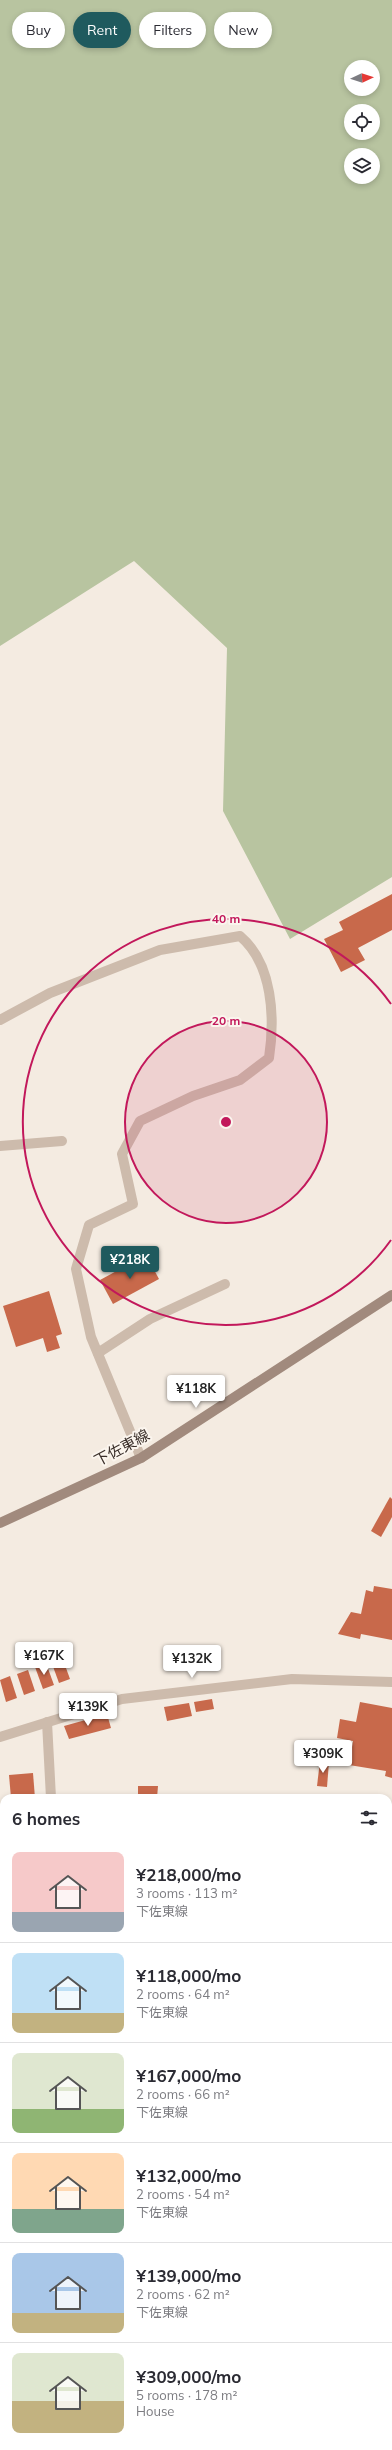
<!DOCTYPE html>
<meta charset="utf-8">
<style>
body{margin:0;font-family:Mulish,"Noto Sans JP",sans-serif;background:#f2f2f3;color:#2b2b33;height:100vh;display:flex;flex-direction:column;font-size:15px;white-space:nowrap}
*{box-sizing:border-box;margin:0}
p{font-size:13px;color:#7c7c81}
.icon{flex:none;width:22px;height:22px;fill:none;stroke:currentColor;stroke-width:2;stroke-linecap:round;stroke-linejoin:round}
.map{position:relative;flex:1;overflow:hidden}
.panel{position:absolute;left:0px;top:1794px;width:392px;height:656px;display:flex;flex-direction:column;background:#fff;border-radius:12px 12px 0 0;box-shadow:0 2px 6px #0003}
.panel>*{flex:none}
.top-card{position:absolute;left:12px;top:12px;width:368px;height:36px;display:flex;gap:8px}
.needle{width:26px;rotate:86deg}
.buttons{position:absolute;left:344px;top:60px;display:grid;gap:8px}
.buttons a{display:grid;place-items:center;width:36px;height:36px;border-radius:50%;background:#fff;box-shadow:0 2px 6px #0003;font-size:20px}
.price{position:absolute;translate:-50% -34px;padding:0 9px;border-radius:4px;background:#fff;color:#222;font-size:13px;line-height:26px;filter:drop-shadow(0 1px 2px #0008)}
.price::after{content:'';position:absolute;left:50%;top:24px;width:12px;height:9px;margin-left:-6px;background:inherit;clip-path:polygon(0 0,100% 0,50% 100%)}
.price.current{background:#1f5a5e;color:#fff}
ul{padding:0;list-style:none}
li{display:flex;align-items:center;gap:12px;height:100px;padding:0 12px}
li+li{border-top:1px solid #e1e1e2}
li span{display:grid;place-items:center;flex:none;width:112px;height:80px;border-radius:8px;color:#555}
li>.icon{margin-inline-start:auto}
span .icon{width:48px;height:48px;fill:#fffc;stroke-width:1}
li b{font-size:17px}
h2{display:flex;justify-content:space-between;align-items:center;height:48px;padding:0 12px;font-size:17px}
.chip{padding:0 14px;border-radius:18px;background:#fff;box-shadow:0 2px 6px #0003;font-size:14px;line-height:36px}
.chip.current{background:#1f5a5e;color:#fff}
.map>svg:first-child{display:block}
.green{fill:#b8c4a0;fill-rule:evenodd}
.sand{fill:#efdcb8}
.water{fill:#7fb0b2}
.building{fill:#c8694b}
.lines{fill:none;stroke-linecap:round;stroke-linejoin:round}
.service{stroke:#cdbbac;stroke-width:10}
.minor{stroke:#cdbbac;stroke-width:10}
.secondary{stroke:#a18a7d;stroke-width:10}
.ring{fill:none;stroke:#c2185b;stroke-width:2}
.labels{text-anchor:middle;stroke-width:4;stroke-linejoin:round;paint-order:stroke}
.street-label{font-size:15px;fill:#3b302b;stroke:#fbf5ee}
.centre{fill:#c2185b;stroke:#fbf5ee;stroke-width:2}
.ring-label{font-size:12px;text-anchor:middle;font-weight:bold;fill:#c2185b;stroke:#fbf5ee;stroke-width:4;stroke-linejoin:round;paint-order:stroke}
</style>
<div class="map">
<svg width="392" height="2450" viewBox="0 0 392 2450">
<rect width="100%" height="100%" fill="#f4ebe1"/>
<g class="green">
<path d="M0,0H392V877L290,939L223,811L227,648L134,561L0,646ZM351,67H373V89H351ZM351,111H373V133H351ZM351,155H373V177H351Z"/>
<path d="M392,1884V1942L388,1944V1886Z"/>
<path d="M0,1903L4,1904V1953L0,1952Z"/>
<path d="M392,2095V2172L388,2174V2097Z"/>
<path d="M4,2276V2389L0,2392V2278Z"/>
</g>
<path class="sand" d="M392,2420V2450H361L365,2446H388V2424Z"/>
<g class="water">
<path d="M392,2216V2420L388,2424V2218Z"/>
<path d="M4,2429V2446H365L361,2450H0V2432Z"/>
</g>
<g class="building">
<path d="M392,894V930L358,948L365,960L341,972L324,939L343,930L339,922Z"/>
<path d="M146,1255L159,1279L113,1304L100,1280Z"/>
<path d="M49,1291L62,1334L56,1336L60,1348L47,1352L43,1338L16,1347L3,1306Z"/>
<path d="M390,1497L392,1499V1517L381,1537L371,1531Z"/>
<path d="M374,1586L392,1589V1640L361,1634L360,1639L338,1634L351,1612L361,1614L366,1590L373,1592Z"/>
<path d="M62,1657L70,1679L59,1683L51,1661Z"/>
<path d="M46,1663L54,1685L43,1689L35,1667Z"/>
<path d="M28,1670L35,1691L24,1695L17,1674Z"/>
<path d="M10,1676L17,1698L6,1702L0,1680Z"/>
<path d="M212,1699L214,1709L196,1712L194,1702Z"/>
<path d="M360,1702L392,1708V1778L385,1776L386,1771L349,1765L353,1741L337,1738L340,1719L356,1722Z"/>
<path d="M189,1703L192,1716L167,1721L164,1707Z"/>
<path d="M107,1714L111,1728L69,1739L64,1726Z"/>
<path d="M320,1761L329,1762L327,1787L317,1786Z"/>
<path d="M33,1773L35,1798H11L9,1775Z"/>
<path d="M138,1786H158L157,1798H138Z"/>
</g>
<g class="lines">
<g class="service">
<path d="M0,1020L50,993L160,950L240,936C273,964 275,1018 269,1058L240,1080L193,1096L140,1121L122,1154L133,1204L89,1225L76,1269L91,1337L141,1458"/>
<path d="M0,1146L62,1141"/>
<path d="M98,1353L150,1319L225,1284"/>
<path d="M47,1722L51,1798"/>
<path d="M388,1955L392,1953"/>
<path d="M0,2084L4,2083"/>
</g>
<path class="minor" d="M0,1737L122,1699L292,1679L392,1682"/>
<path class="secondary" d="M0,1523L141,1458L392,1295"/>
</g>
<circle cx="226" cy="1122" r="101" fill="#c2185b" fill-opacity=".12"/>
<g class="ring">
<circle cx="226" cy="1122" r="101"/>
<path d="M391 1240A203 203 0 1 1 391 1004"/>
</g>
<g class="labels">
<g class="street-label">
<text transform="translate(122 1448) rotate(-28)" y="5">下佐東線</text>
</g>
</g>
<circle cx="226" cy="1122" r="6" class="centre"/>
<g class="ring-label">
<text x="226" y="923">40 m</text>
<text x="226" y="1025">20 m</text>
</g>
</svg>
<div class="buttons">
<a><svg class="needle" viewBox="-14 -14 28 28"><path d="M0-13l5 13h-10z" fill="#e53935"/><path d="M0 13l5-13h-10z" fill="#7c7c81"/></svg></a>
<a><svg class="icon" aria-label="locate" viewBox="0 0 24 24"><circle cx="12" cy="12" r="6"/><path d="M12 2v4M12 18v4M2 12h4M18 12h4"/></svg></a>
<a><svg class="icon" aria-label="layers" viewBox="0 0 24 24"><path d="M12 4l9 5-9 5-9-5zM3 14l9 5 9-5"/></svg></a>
</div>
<b class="price current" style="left:130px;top:1280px">¥218K</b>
<b class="price" style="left:196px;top:1409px">¥118K</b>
<b class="price" style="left:44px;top:1676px">¥167K</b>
<b class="price" style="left:192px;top:1679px">¥132K</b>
<b class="price" style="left:88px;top:1727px">¥139K</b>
<b class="price" style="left:323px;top:1774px">¥309K</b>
<div class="top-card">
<a class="chip">Buy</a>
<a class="chip current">Rent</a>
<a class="chip">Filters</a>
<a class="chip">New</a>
</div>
<section class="panel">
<h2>6 homes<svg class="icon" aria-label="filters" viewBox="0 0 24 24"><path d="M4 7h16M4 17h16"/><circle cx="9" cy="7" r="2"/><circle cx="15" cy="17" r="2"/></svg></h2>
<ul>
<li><span style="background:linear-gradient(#f6c9c9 75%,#9aa5b1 0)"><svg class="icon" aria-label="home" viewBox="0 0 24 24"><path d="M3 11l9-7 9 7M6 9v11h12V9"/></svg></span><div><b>¥218,000/mo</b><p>3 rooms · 113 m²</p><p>下佐東線</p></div></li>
<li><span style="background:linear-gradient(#bfe0f5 75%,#c2b280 0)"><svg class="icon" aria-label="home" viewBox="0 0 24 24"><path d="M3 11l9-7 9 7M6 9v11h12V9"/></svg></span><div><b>¥118,000/mo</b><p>2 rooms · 64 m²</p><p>下佐東線</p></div></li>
<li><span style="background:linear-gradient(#dfe7d0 70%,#8fb573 0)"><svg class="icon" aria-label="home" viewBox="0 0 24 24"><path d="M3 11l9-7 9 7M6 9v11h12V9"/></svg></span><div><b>¥167,000/mo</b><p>2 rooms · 66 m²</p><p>下佐東線</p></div></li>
<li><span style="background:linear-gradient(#ffd9b3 70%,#7fa58c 0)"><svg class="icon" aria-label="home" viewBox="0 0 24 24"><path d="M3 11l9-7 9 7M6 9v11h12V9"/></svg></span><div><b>¥132,000/mo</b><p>2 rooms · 54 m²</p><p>下佐東線</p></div></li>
<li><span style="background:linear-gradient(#a9c7e8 75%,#c2b280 0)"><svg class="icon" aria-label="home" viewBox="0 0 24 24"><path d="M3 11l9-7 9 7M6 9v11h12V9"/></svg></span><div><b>¥139,000/mo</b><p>2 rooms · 62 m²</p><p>下佐東線</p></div></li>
<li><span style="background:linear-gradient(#dfe7d0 60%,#c2b280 0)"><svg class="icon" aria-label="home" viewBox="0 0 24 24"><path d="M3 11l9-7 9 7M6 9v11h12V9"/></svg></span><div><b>¥309,000/mo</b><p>5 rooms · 178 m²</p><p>House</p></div></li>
</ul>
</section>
</div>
